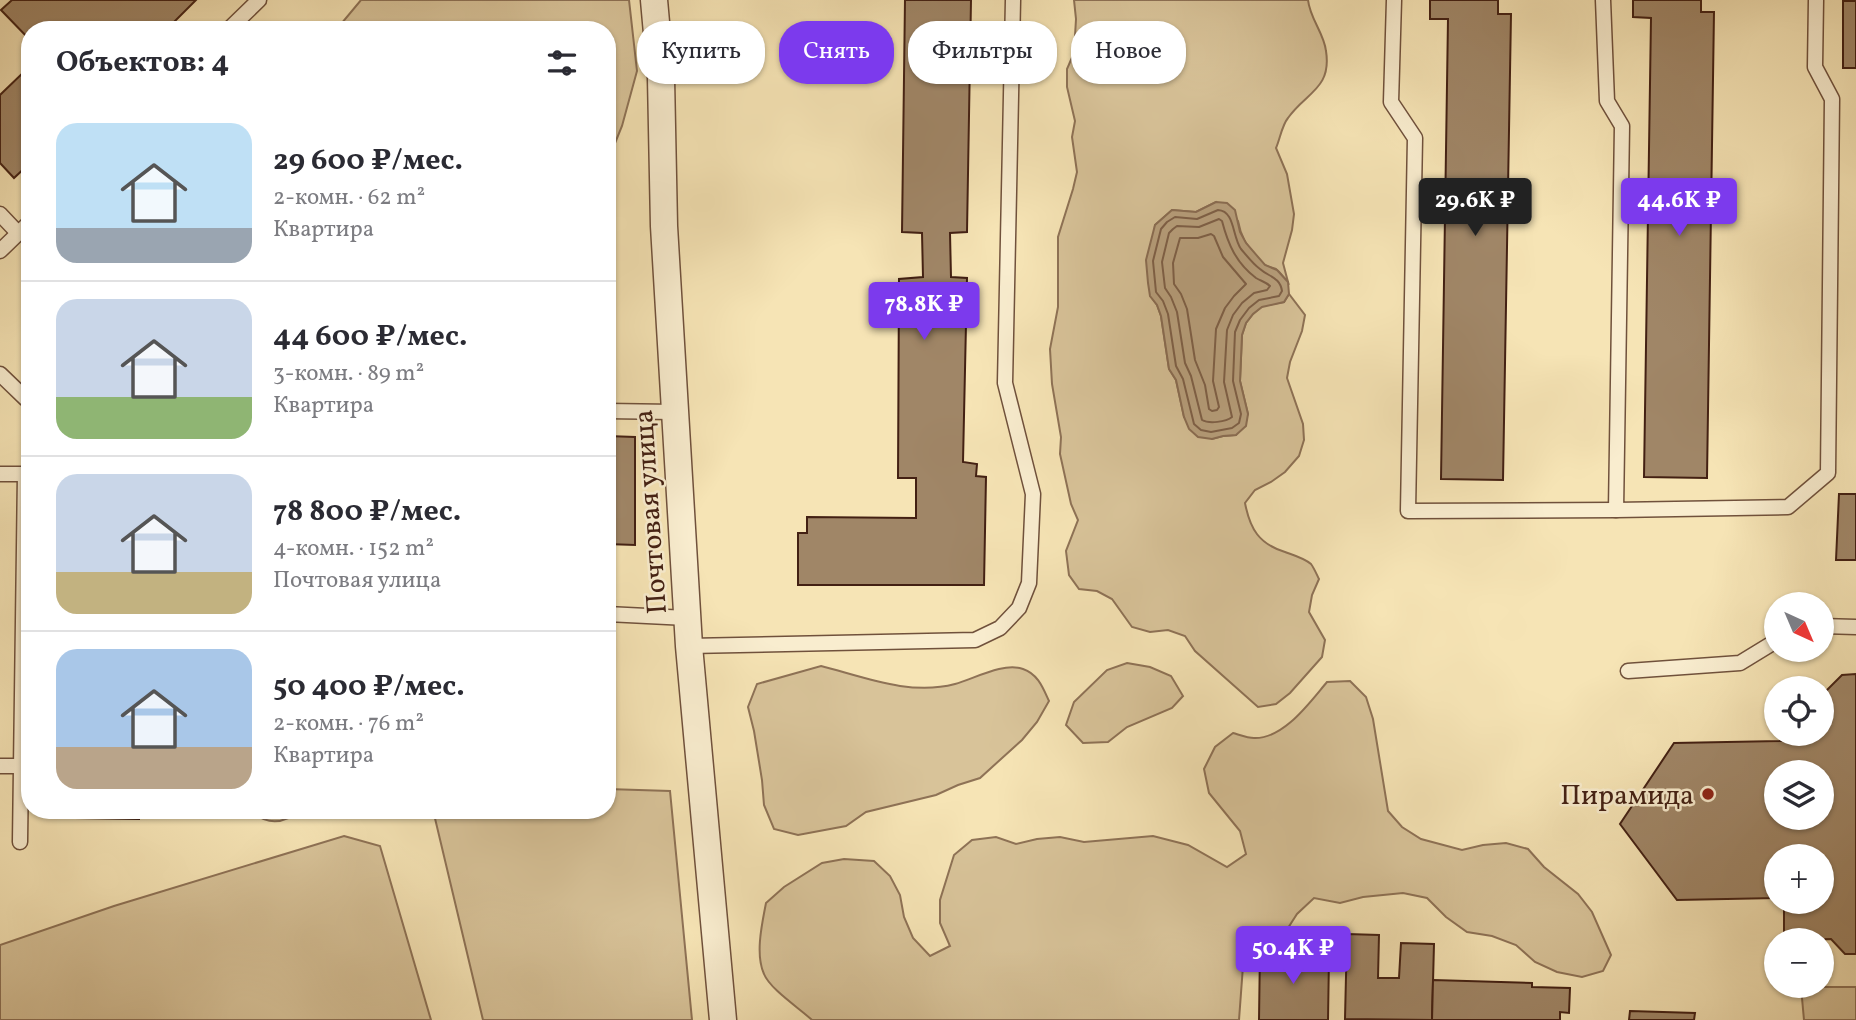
<!DOCTYPE html>
<html lang="ru">
<meta charset="utf-8">
<style>
body{margin:0;font-family:Vollkorn,serif;background:#f2f2f3;color:#2b2b33;height:100vh;display:flex;flex-direction:column;font-size:26px;white-space:nowrap}
*{box-sizing:border-box;margin:0}
p{font-size:23px;color:#7c7c81}
.icon{flex:none;width:38px;height:38px;fill:none;stroke:currentColor;stroke-width:2;stroke-linecap:round;stroke-linejoin:round}
.map{position:relative;flex:1;overflow:hidden}
.panel{position:absolute;left:21px;top:21px;width:595px;height:798px;display:flex;flex-direction:column;background:#fff;border-radius:28px;box-shadow:0 2px 5px #0004}
.panel>*{flex:none}
.guide{position:absolute;left:637px;top:21px;width:665px;height:63px;display:flex;gap:14px}
.needle{width:46px;rotate:136deg}
.buttons{position:absolute;left:1764px;top:592px;display:grid;gap:14px}
.buttons a{display:grid;place-items:center;width:70px;height:70px;border-radius:50%;background:#fff;box-shadow:0 2px 5px #0004;font-size:35px}
.price{position:absolute;translate:-50% -60px;padding:0 16px;border-radius:7px;background:#7c3aed;color:#fff;font-size:23px;line-height:46px;filter:drop-shadow(0 2px 4px #0008)}
.price::after{content:'';position:absolute;left:50%;top:42px;width:21px;height:16px;margin-left:-10px;background:inherit;clip-path:polygon(0 0,100% 0,50% 100%)}
.price.selected{background:#222;color:#fff}
ul{padding:0;list-style:none}
li{display:flex;align-items:center;gap:21px;height:175px;padding:0 35px}
li+li{border-top:2px solid #e1e1e2}
li span{display:grid;place-items:center;flex:none;width:196px;height:140px;border-radius:21px;color:#555}
li>.icon{margin-inline-start:auto}
span .icon{width:84px;height:84px;fill:#fffc;stroke-width:1}
li b{font-size:30px}
h2{display:flex;justify-content:space-between;align-items:center;height:84px;padding:0 35px;font-size:30px}
.chip{padding:0 24px;border-radius:28px;background:#fff;box-shadow:0 2px 5px #0004;font-size:24px;line-height:63px}
.chip.selected{background:#7c3aed;color:#fff}
.map>svg:first-child{display:block}
.green{fill:#d8c399;stroke:#8e7256;stroke-width:2}
.water{fill:#b9a17e;stroke:#8a6d53;stroke-width:2}
.lines{fill:none;stroke-linecap:round;stroke-linejoin:round}
.shore{stroke:#7e6048;stroke-width:2}
.building{fill:#a08667;stroke:#432013;stroke-width:2;fill-rule:evenodd}
.lane-casing{stroke:#70513c;stroke-width:17}
.street-casing{stroke:#70513c;stroke-width:29}
.lane{stroke:#f9edcf;stroke-width:14}
.street{stroke:#f9edcf;stroke-width:26}
.poi-dot{fill:#8f2418;stroke:#f9edcf;stroke-width:2.5}
.labels{text-anchor:middle;stroke-width:5;stroke-linejoin:round;paint-order:stroke}
.street-label{font-size:28px;fill:#432013;stroke:#f9edcf}
.poi-label{font-size:28px;fill:#432013;stroke:#f9edcf;text-anchor:end}
</style>
<div class="map">
<svg width="1856" height="1020" viewBox="0 0 1856 1020">
<rect width="100%" height="100%" fill="#f6e4b5"/>
<filter id="stains"><feTurbulence type="fractalNoise" baseFrequency=".00286" numOctaves="4"/><feColorMatrix values="0 0 0 0 .2 0 0 0 0 .09 0 0 0 0 .02 0 0 0 .5 -.17"/></filter>
<radialGradient id="worn" r=".72"><stop offset=".6" stop-color="#630" stop-opacity="0"/><stop offset="1" stop-color="#630" stop-opacity=".3"/></radialGradient>
<g class="green">
<path d="M361,0H629L637,71L622,126L611,153L607,151V30H336Z"/>
<path d="M1074,0H1308C1310,19 1324,33 1326,51C1332,89 1305,93 1288,118C1282,125 1280,139 1276,148L1287,174L1294,214L1292,230L1283,263L1288,282C1284,278 1280,272 1276,269C1272,267 1268,267 1265,265C1251,254 1241,238 1238,221L1216,202L1196,212L1172,210L1155,225L1150,295L1157,305L1161,316L1169,369L1176,380L1184,417L1212,439L1223,436L1236,435L1248,414L1240,381L1242,335L1246,323L1253,314L1262,306L1284,302L1289,294L1305,315L1302,331L1290,362L1287,378L1303,424L1304,440L1299,456L1285,472L1271,482L1255,490L1245,503C1250,529 1259,544 1285,552C1293,555 1304,558 1311,564C1314,568 1317,575 1319,579L1312,595L1309,612L1325,640L1322,657L1290,693L1276,704L1258,707L1195,651L1185,636L1168,630L1150,632L1132,627L1112,599L1097,591L1079,589L1069,575L1066,551L1078,520L1071,504L1060,454L1061,437L1052,384L1050,349L1058,307V237L1073,189L1077,172L1072,137L1075,121L1067,87V69L1074,53L1076,19Z"/>
<path d="M1127,663L1150,667L1171,676L1183,696L1172,708L1127,727L1108,742L1083,743L1066,725L1074,702L1107,670Z"/>
<path d="M821,666C864,677 910,696 955,684C974,679 1003,662 1023,669C1038,674 1043,688 1049,701L1037,722L1022,740L980,778L958,785L936,795L866,812L846,826L798,835L774,829L764,805L762,780L754,731L748,707L757,684Z"/>
<path d="M1350,681L1366,697L1373,719L1388,811L1402,827L1421,839L1462,850L1483,845L1506,843L1528,849L1544,867L1578,894L1592,912L1611,955L1603,971L1582,977L1557,972L1535,962L1516,945L1492,936L1467,932L1446,917L1427,898L1403,893L1363,897L1340,903L1314,898L1297,914L1288,928L1270,936L1245,939L1239,1020H812C799,1008 770,989 764,974C755,954 762,924 766,903L784,887L822,863L844,859L874,861L890,876L900,895L904,917L913,938L930,956L950,946L940,923V900L954,855L972,840L996,837L1016,844L1037,839L1060,837L1084,842L1153,836L1188,845L1227,867L1246,854L1240,831L1209,793L1204,769L1215,747L1233,733C1240,735 1248,738 1254,738C1284,739 1310,702 1327,682Z"/>
<path d="M607,789L670,791L692,1020H483L433,810H607Z"/>
<path d="M250,810H300C284,825 265,825 250,810Z"/>
<path d="M344,836L380,846L431,1020H0V945L114,906Z"/>
<path d="M1801,987H1856V1020H1804Z"/>
</g>
<path class="water" d="M1216,202L1227,203L1235,210L1240,232L1246,243L1265,265L1277,270L1288,282L1289,294L1284,302L1262,307L1253,314L1246,323L1242,335L1240,381L1248,414L1246,426L1236,435L1223,436L1212,439L1198,437L1189,429L1184,417L1176,380L1169,369L1161,316L1157,305L1150,296L1148,283L1146,260L1155,225L1172,210L1196,212Z"/>
<g class="lines">
<g class="shore">
<path d="M1218,210C1235,211 1232,236 1241,249C1247,256 1253,264 1260,269C1269,277 1280,277 1282,291L1279,296L1259,300L1249,308L1240,320L1235,332L1233,381L1241,414L1239,423L1232,428L1211,432L1201,430L1194,424L1183,379L1176,366L1168,314L1163,301L1156,292L1153,261L1161,229L1167,222L1175,217L1197,219Z"/>
<path d="M1219,219L1222,221C1228,244 1236,263 1256,278C1261,281 1266,282 1270,286L1267,290L1254,293L1242,303L1233,315L1227,330L1224,382L1232,417C1226,422 1209,424 1202,420L1191,376L1185,363L1177,312L1171,297L1165,288L1162,262L1169,233L1173,229L1177,226L1199,227Z"/>
<path d="M1211,234L1214,236L1223,257L1246,284L1234,296L1225,308L1216,329L1213,381L1219,407L1217,410L1212,411L1209,409L1205,385L1195,360L1187,309L1181,294L1174,284L1173,263L1180,238H1198Z"/>
</g>
</g>
<g class="building">
<path d="M12,0H196L166,30H30V40L1,10Z"/>
<path d="M905,0H971L967,232L950,233L951,277L967,278L963,462L977,464L976,476L986,477L984,585H798V533H807V517L916,518V478H898L899,279L923,277L922,233L902,232Z"/>
<path d="M1430,0H1498V14H1511L1503,480L1441,479L1448,19H1430Z"/>
<path d="M1633,0H1701V12H1714L1707,478L1644,477L1651,18L1633,17Z"/>
<rect x="1843" y="1" width="13" height="67"/>
<path d="M30,66V163L14,178L0,163V95Z"/>
<path d="M607,436L635,437V545L607,544Z"/>
<path d="M1839,494H1856V560H1836Z"/>
<path d="M1856,674V954H1845L1831,939L1784,940V901H1822V856H1776V898L1677,900L1620,824L1674,743L1781,741L1780,733H1822V692H1825L1842,675ZM1776,772H1822V817H1776Z"/>
<path d="M76,810H139V819L76,818Z"/>
<path d="M1347,934L1379,935L1378,978H1399L1401,943L1434,944L1432,1020L1345,1019Z"/>
<path d="M1260,949L1297,950V956L1329,957L1328,1020H1259Z"/>
<path d="M1433,980L1532,983V987L1570,988L1569,1013L1560,1012V1020H1432Z"/>
<path d="M1630,1011L1695,1013L1694,1020H1629Z"/>
</g>
<g class="lines">
<g class="lane-casing">
<g id="lane">
<path d="M1394,0L1391,102L1415,138L1408,511L1616,510"/>
<path d="M1603,0L1607,101L1622,126L1616,510L1788,507L1828,473L1832,99L1815,67L1816,0"/>
<path d="M228,30L259,0"/>
<path d="M0,214L18,233"/>
<path d="M0,251L30,222"/>
<path d="M0,374L26,399H30"/>
<path d="M607,411L674,412"/>
<path d="M0,474H25L20,842"/>
<path d="M607,614L687,618"/>
<path d="M1822,626L1856,627"/>
<path d="M689,646L975,640L1000,628L1019,608L1029,583L1033,494L1005,383L1013,0"/>
<path d="M1628,671L1740,663L1776,641"/>
<path d="M0,766H21"/>
</g>
</g>
<g class="street-casing">
<path id="street" d="M654,0L661,78L664,226L689,646L723,1020"/>
</g>
<use href="#lane" class="lane"/>
<use href="#street" class="street"/>
</g>
<circle class="poi-dot" cx="1708" cy="794" r="7"/>
<g class="labels">
<g class="street-label">
<text transform="translate(649 512) rotate(-94)" y="10">Почтовая улица</text>
</g>
<g class="poi-label">
<text x="1694" y="804">Пирамида</text>
</g>
</g>
<rect width="100%" height="100%" filter="url(#stains)"/>
<rect width="100%" height="100%" fill="url(#worn)"/>
</svg>
<div class="buttons">
<a><svg class="needle" viewBox="-14 -14 28 28"><path d="M0-13l5 13h-10z" fill="#e53935"/><path d="M0 13l5-13h-10z" fill="#7c7c81"/></svg></a>
<a><svg class="icon" aria-label="locate" viewBox="0 0 24 24"><circle cx="12" cy="12" r="6"/><path d="M12 2v4M12 18v4M2 12h4M18 12h4"/></svg></a>
<a><svg class="icon" aria-label="layers" viewBox="0 0 24 24"><path d="M12 4l9 5-9 5-9-5zM3 14l9 5 9-5"/></svg></a>
<a>+</a>
<a>−</a>
</div>
<b class="price selected" style="left:1475px;top:238px">29.6K ₽</b>
<b class="price" style="left:1679px;top:238px">44.6K ₽</b>
<b class="price" style="left:924px;top:342px">78.8K ₽</b>
<b class="price" style="left:1293px;top:986px">50.4K ₽</b>
<div class="guide">
<a class="chip">Купить</a>
<a class="chip selected">Снять</a>
<a class="chip">Фильтры</a>
<a class="chip">Новое</a>
</div>
<section class="panel">
<h2>Объектов: 4<svg class="icon" aria-label="filters" viewBox="0 0 24 24"><path d="M4 7h16M4 17h16"/><circle cx="9" cy="7" r="2"/><circle cx="15" cy="17" r="2"/></svg></h2>
<ul>
<li><span style="background:linear-gradient(#bfe0f5 75%,#9aa5b1 0)"><svg class="icon" aria-label="home" viewBox="0 0 24 24"><path d="M3 11l9-7 9 7M6 9v11h12V9"/></svg></span><div><b>29 600 ₽/мес.</b><p>2-комн. · 62 m²</p><p>Квартира</p></div></li>
<li><span style="background:linear-gradient(#c9d6e8 70%,#8fb573 0)"><svg class="icon" aria-label="home" viewBox="0 0 24 24"><path d="M3 11l9-7 9 7M6 9v11h12V9"/></svg></span><div><b>44 600 ₽/мес.</b><p>3-комн. · 89 m²</p><p>Квартира</p></div></li>
<li><span style="background:linear-gradient(#c9d6e8 70%,#c2b280 0)"><svg class="icon" aria-label="home" viewBox="0 0 24 24"><path d="M3 11l9-7 9 7M6 9v11h12V9"/></svg></span><div><b>78 800 ₽/мес.</b><p>4-комн. · 152 m²</p><p>Почтовая улица</p></div></li>
<li><span style="background:linear-gradient(#a9c7e8 70%,#b9a48a 0)"><svg class="icon" aria-label="home" viewBox="0 0 24 24"><path d="M3 11l9-7 9 7M6 9v11h12V9"/></svg></span><div><b>50 400 ₽/мес.</b><p>2-комн. · 76 m²</p><p>Квартира</p></div></li>
</ul>
</section>
</div>
